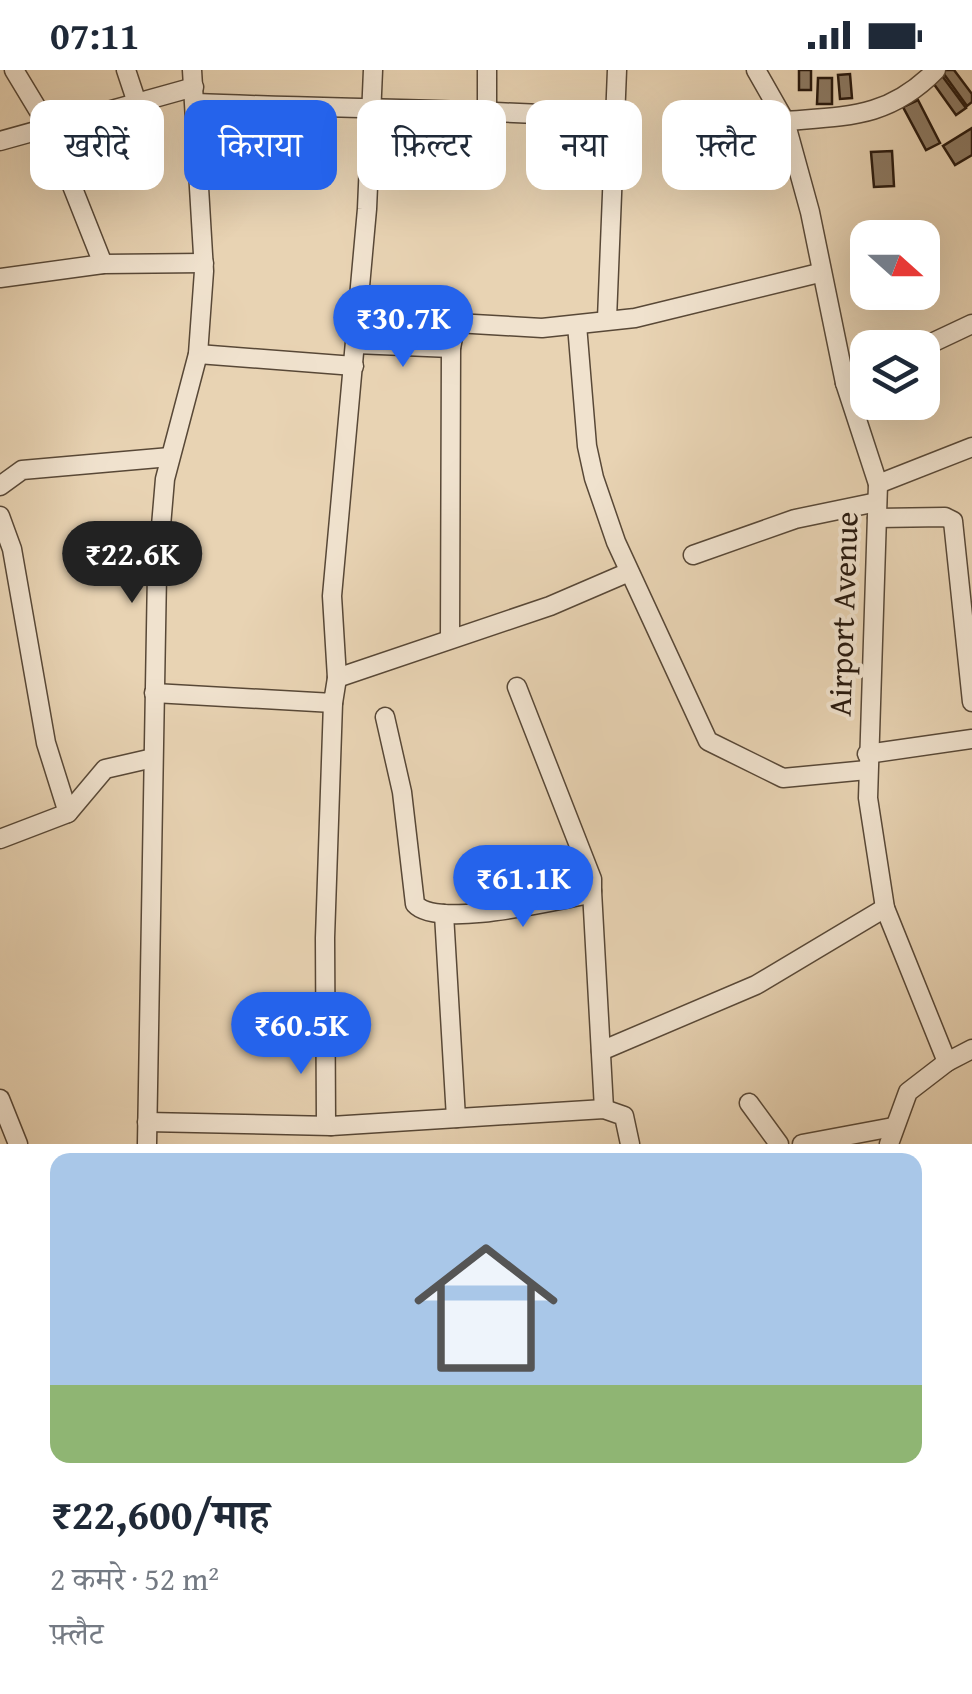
<!DOCTYPE html>
<html lang="hi">
<meta charset="utf-8">
<style>
body{margin:0;font-family:"Gentium Book Plus","Noto Serif Devanagari",serif;background:#f6f6f7;color:#1f2937;height:100vh;display:flex;flex-direction:column;font-size:38px;white-space:nowrap}
*{box-sizing:border-box;margin:0}
p{font-size:32px;color:#747a83}
.icon{flex:none;width:55px;height:55px;fill:none;stroke:currentColor;stroke-width:2;stroke-linecap:round;stroke-linejoin:round}
.map{position:relative;height:1074px;overflow:hidden}
.side{display:flex;flex-direction:column;background:#fff;flex:1}
.side>*{flex:none}
.hud{position:absolute;left:30px;top:30px;width:912px;height:90px;display:flex;gap:20px}
.needle{width:65px;rotate:111deg}
.controls{position:absolute;left:850px;top:150px;display:grid;gap:20px}
.controls a{display:grid;place-items:center;width:90px;height:90px;border-radius:20px;background:#fff;box-shadow:0 10px 40px #0002;font-size:50px}
.price{position:absolute;translate:-50% -85px;padding:0 22px;border-radius:35px;background:#2563eb;color:#fff;font-size:32px;line-height:65px;filter:drop-shadow(0 2px 5px #0008)}
.price::after{content:'';position:absolute;left:50%;top:60px;width:30px;height:22px;margin-left:-15px;background:inherit;clip-path:polygon(0 0,100% 0,50% 100%)}
.price.on{background:#222;color:#fff}
ul{padding:0;list-style:none}
li{display:grid;align-content:center;gap:20px;height:530px;padding:0 50px}
li+li{border-top:2px solid #e0e1e3}
li span{display:grid;place-items:center;height:310px;border-radius:20px;color:#555}
li>.icon{margin-inline-start:auto}
span .icon{width:180px;height:180px;fill:#fffc;stroke-width:1}
li b{font-size:42px}
.pill{padding:0 35px;border-radius:20px;background:#fff;box-shadow:0 10px 40px #0002;font-size:35px;line-height:90px}
.pill.on{background:#2563eb;color:#fff}
.status{display:flex;justify-content:space-between;align-items:center;height:70px;padding:0 50px;background:#fff;direction:ltr}
.status svg{height:28px;fill:currentColor}
.map>svg:first-child{display:block}
.building{fill:#8c7a64;stroke:#28190e;stroke-width:2.5}
.lines{fill:none;stroke-linecap:round;stroke-linejoin:round}
.street-casing{stroke:#584837;stroke-width:21}
.street{stroke:#f0e2ce;stroke-width:18}
.labels{text-anchor:middle;stroke-width:8;stroke-linejoin:round;paint-order:stroke}
.street-label{font-size:32px;fill:#28190e;stroke:#f0e2ce}
</style>
<div class="status"><b>07:11</b><svg viewBox="0 0 49 12"><path d="M0 12V9h3v3zM5 12V6h3v6zM10 12V3h3v9zM15 12V0h3v12zM26 1h20v11H26zM47 4h2v5h-2z"/></svg></div>
<div class="map">
<svg width="972" height="1074" viewBox="0 0 972 1074">
<rect width="100%" height="100%" fill="#e8d3b3"/>
<filter id="stains"><feTurbulence type="fractalNoise" baseFrequency=".002" numOctaves="4"/><feColorMatrix values="0 0 0 0 .2 0 0 0 0 .09 0 0 0 0 .02 0 0 0 .5 -.17"/></filter>
<radialGradient id="worn" r=".72"><stop offset=".6" stop-color="#630" stop-opacity="0"/><stop offset="1" stop-color="#630" stop-opacity=".3"/></radialGradient>
<g class="building">
<rect x="799" y="0" width="12" height="20"/>
<path d="M941,0H954L972,24V32L967,36Z"/>
<path d="M940,3L966,38L956,45L931,10Z"/>
<path d="M850,4L852,28L840,29L838,5Z"/>
<path d="M818,8H832V34H817Z"/>
<path d="M918,30L940,73L926,80L903,37Z"/>
<path d="M972,58V85L955,95L943,76Z"/>
<path d="M892,81L894,116L874,117L871,82Z"/>
</g>
<g class="lines">
<g class="street-casing">
<g id="street">
<path d="M14,0L49,58L103,194"/>
<path d="M126,0L137,33"/>
<path d="M756,0L785,51L810,142L845,313L878,414L868,728L885,838L947,992L908,1022L889,1074"/>
<path d="M196,33C336,39 475,38 614,49"/>
<path d="M487,39V0"/>
<path d="M785,51C848,46 889,48 936,0"/>
<path d="M0,71L194,17"/>
<path d="M0,208L103,194L204,193"/>
<path d="M607,249L617,0"/>
<path d="M577,255L587,376L594,408L616,472L708,671L783,708L867,700"/>
<path d="M356,274L451,278"/>
<path d="M921,278L972,254"/>
<path d="M198,284L354,296"/>
<path d="M845,313L868,302"/>
<path d="M878,414L972,377"/>
<path d="M0,416L22,400L170,387"/>
<path d="M0,446L12,479L46,673L68,743"/>
<path d="M877,448L945,447L953,451L972,632"/>
<path d="M693,485L795,449L877,432"/>
<path d="M450,568L451,278L456,253L542,258L635,248L819,203"/>
<path d="M337,608L550,536L629,502"/>
<path d="M154,623L333,633L337,608L332,526L367,139L373,0"/>
<path d="M333,633L325,868L326,1052L331,1056L604,1039L624,1046L630,1074"/>
<path d="M385,647L402,722L415,834C437,859 552,831 585,825L592,821V809L517,617"/>
<path d="M867,684L972,669"/>
<path d="M0,769L68,743L105,699L153,688"/>
<path d="M592,821L604,1039"/>
<path d="M444,844L456,1048"/>
<path d="M601,981L756,915L885,838"/>
<path d="M947,992L972,979"/>
<path d="M0,1029L18,1074"/>
<path d="M749,1033L779,1074"/>
<path d="M147,1052L331,1056"/>
<path d="M147,1074L157,503L165,409L198,284L204,201L192,0"/>
<path d="M802,1074L893,1057"/>
</g>
</g>
<use href="#street" class="street"/>
</g>
<g class="labels">
<g class="street-label">
<text transform="translate(843 544) rotate(-88)" y="11">Airport Avenue</text>
</g>
</g>
<rect width="100%" height="100%" filter="url(#stains)"/>
<rect width="100%" height="100%" fill="url(#worn)"/>
</svg>
<div class="controls">
<a><svg class="needle" viewBox="-14 -14 28 28"><path d="M0-13l5 13h-10z" fill="#e53935"/><path d="M0 13l5-13h-10z" fill="#747a83"/></svg></a>
<a><svg class="icon" aria-label="layers" viewBox="0 0 24 24"><path d="M12 4l9 5-9 5-9-5zM3 14l9 5 9-5"/></svg></a>
</div>
<b class="price" style="left:403px;top:300px">₹30.7K</b>
<b class="price on" style="left:132px;top:536px">₹22.6K</b>
<b class="price" style="left:523px;top:860px">₹61.1K</b>
<b class="price" style="left:301px;top:1007px">₹60.5K</b>
<div class="hud">
<a class="pill">खरीदें</a>
<a class="pill on">किराया</a>
<a class="pill">फ़िल्टर</a>
<a class="pill">नया</a>
<a class="pill">फ़्लैट</a>
</div>
</div>
<section class="side">
<ul>
<li><span style="background:linear-gradient(#a9c7e8 75%,#8fb573 0)"><svg class="icon" aria-label="home" viewBox="0 0 24 24"><path d="M3 11l9-7 9 7M6 9v11h12V9"/></svg></span><div><b>₹22,600/माह</b><p>2 कमरे · 52 m²</p><p>फ़्लैट</p></div></li>
</ul>
</section>
